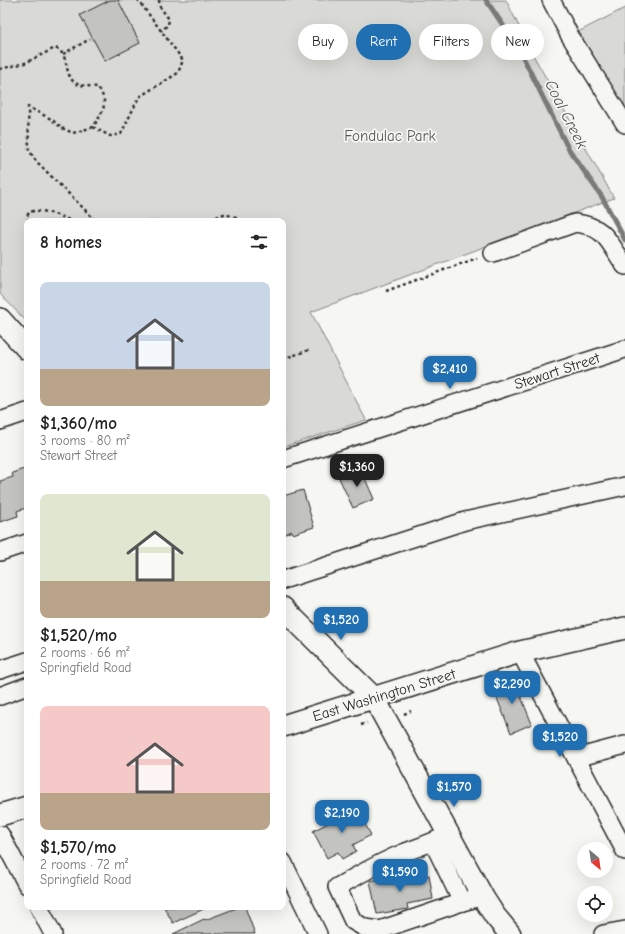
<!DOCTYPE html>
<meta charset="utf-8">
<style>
body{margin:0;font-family:"Comic Neue",sans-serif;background:#f6f6f6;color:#222;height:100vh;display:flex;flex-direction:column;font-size:15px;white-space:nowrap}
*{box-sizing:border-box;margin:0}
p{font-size:13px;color:#767676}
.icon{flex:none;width:22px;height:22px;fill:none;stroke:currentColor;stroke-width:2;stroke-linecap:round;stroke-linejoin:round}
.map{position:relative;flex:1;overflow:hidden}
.side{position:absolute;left:24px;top:218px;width:262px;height:692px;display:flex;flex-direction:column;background:#fff;border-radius:8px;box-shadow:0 4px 16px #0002}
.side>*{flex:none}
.hud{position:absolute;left:298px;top:24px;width:267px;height:36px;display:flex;gap:8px}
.needle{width:26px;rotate:151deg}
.buttons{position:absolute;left:577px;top:842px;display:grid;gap:8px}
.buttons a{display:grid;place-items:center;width:36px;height:36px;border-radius:50%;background:#fff;box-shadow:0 4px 16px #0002;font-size:20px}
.price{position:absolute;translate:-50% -34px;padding:0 9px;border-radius:8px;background:#1f6fb2;color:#fff;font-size:13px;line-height:26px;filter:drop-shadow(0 1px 2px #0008)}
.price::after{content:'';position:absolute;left:50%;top:24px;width:12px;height:9px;margin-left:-6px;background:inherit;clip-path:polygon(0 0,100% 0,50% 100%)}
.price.selected{background:#222;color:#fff}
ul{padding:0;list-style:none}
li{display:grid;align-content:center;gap:8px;height:212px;padding:0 16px}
li span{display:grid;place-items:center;height:124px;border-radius:8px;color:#555}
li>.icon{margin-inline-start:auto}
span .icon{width:72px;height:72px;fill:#fffc;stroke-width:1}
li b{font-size:17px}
h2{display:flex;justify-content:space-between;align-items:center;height:48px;padding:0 16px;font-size:17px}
.chip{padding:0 14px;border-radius:18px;background:#fff;box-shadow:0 4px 16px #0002;font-size:14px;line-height:36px}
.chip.selected{background:#1f6fb2;color:#fff}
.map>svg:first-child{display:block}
.green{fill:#d9d9d5;stroke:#828280}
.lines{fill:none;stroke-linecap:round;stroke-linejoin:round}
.stream{stroke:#7a7a78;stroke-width:5}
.building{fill:#c3c3c0;stroke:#2b2b2b}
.minor-casing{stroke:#2b2b2b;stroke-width:20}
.major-casing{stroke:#2b2b2b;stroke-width:24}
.path{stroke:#2b2b2b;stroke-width:2.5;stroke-dasharray:3 3;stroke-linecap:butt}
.minor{stroke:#f6f6f2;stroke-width:17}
.major{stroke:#f6f6f2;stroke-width:21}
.labels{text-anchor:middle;stroke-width:3.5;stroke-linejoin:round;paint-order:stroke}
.park-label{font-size:15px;fill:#565656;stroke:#f6f6f2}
.street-label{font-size:15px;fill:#2b2b2b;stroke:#f6f6f2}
.water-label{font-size:16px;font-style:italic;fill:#525251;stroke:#f6f6f2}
</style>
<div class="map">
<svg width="625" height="934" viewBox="0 0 625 934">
<rect width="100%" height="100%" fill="#f6f6f2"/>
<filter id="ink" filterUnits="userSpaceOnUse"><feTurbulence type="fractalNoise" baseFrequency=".025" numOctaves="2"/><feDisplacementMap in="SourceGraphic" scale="8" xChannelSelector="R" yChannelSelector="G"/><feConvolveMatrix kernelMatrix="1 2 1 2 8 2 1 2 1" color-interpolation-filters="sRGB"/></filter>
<g filter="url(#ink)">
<g class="green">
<path d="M0,0H506L533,55L614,198L311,312L366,420L283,447V221H27V322L0,294Z"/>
<path d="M625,8V124L570,36Z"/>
</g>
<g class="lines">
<path class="stream" d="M486,0L519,49L568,148L602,197L625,240"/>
</g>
<g class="building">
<path d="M110,0H118L140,43L105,61L80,15Z"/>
<path d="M360,467L374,499L353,508L339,478Z"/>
<path d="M27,468V509L26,508L17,511L18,516L0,522V481L13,477L12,473Z"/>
<path d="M303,490L314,527L293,534L292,531L283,535V496Z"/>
<path d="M513,677L532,724L511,733L492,686Z"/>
<path d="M356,808L371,835L353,845L356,851L342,859L338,852L327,858L313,831Z"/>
<path d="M402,874L403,880L429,875L433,899L407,904L408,909L377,914L370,881Z"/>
<path d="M164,907H208L173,923Z"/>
<path d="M239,907H245L255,934H173L204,919L205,920Z"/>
</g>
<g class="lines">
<g class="minor-casing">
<g id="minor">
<path d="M551,0L570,36L625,124"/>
<path d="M493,253L575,223C606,226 609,243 625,266"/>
<path d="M0,421L27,412"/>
<path d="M283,459L625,349"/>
<path d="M0,552L27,543"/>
<path d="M283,580L465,521L625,486"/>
<path d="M520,652L625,851"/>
<path d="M0,670L27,661"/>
<path d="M0,696L27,686"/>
<path d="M576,758L625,745"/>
<path d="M0,834L27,885"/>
<path d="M449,834C434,842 419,847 403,853C380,862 359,875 337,887L353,921L365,928L380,930L462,902"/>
<path d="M433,842L462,902L473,899"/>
<path d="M283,862L318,934"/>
<path d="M39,907L53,934"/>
<path d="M603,934L625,930"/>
</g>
</g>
<g class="major-casing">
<g id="major">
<path d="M0,319L27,349"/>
<path d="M283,608L374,698L484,899L495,916L510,934"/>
<path d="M283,726L520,652L625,628"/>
<path d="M0,815L27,807"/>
</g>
</g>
<g class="path">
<path d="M159,0L160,7L169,19L168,25L161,31"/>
<path d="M63,54L90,39"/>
<path d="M0,69L25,63L55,48C70,53 63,74 75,83C79,86 91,86 97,87C110,102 103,112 93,127L73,133L62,128L51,119L28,107L29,150L36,161L96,221"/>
<path d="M93,127L110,136L121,134L139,97L178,73L183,60L138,0"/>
<path d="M29,221L27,217L29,212C44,208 59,216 72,221"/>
<path d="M205,221L224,214L236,217L237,221"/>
<path d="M386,291L477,258"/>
<path d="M283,359L309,350"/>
<path d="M404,714L411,711"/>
<path d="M361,725L367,723"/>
</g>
<use href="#minor" class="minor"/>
<use href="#major" class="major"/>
</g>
</g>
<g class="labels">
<g class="park-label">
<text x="390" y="141">Fondulac Park</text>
</g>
<g class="street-label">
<text transform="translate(557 371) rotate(-18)" y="5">Stewart Street</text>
<text transform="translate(384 695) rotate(-17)" y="5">East Washington Street</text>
</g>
<g class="water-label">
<text transform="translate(567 114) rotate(63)" y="6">Coal Creek</text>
</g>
</g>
</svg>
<div class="buttons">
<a><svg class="needle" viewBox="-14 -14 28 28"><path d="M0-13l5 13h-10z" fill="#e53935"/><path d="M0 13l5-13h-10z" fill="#767676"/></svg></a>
<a><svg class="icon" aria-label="locate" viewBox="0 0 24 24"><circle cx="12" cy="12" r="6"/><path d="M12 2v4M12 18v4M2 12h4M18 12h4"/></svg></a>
</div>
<b class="price" style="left:450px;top:390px">$2,410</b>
<b class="price selected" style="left:357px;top:488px">$1,360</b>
<b class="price" style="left:341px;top:641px">$1,520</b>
<b class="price" style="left:512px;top:705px">$2,290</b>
<b class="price" style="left:560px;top:758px">$1,520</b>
<b class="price" style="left:454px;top:808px">$1,570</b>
<b class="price" style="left:342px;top:834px">$2,190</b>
<b class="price" style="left:400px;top:893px">$1,590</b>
<div class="hud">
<a class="chip">Buy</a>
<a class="chip selected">Rent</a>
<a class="chip">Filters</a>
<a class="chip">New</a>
</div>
<section class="side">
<h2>8 homes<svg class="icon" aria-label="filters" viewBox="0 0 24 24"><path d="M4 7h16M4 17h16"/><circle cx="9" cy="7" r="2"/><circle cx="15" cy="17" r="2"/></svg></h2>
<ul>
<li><span style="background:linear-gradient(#c9d6e8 70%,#b9a48a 0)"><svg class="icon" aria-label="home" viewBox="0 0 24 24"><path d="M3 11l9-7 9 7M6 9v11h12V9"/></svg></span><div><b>$1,360/mo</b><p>3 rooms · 80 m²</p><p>Stewart Street</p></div></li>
<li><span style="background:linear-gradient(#dfe7d0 70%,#b9a48a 0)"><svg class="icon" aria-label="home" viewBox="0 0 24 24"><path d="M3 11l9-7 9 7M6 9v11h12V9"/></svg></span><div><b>$1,520/mo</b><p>2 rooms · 66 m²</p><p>Springfield Road</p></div></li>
<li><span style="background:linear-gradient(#f6c9c9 70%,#b9a48a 0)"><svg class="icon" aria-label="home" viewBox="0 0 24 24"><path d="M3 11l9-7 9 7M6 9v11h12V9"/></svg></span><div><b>$1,570/mo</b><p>2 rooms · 72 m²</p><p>Springfield Road</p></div></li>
</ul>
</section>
</div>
